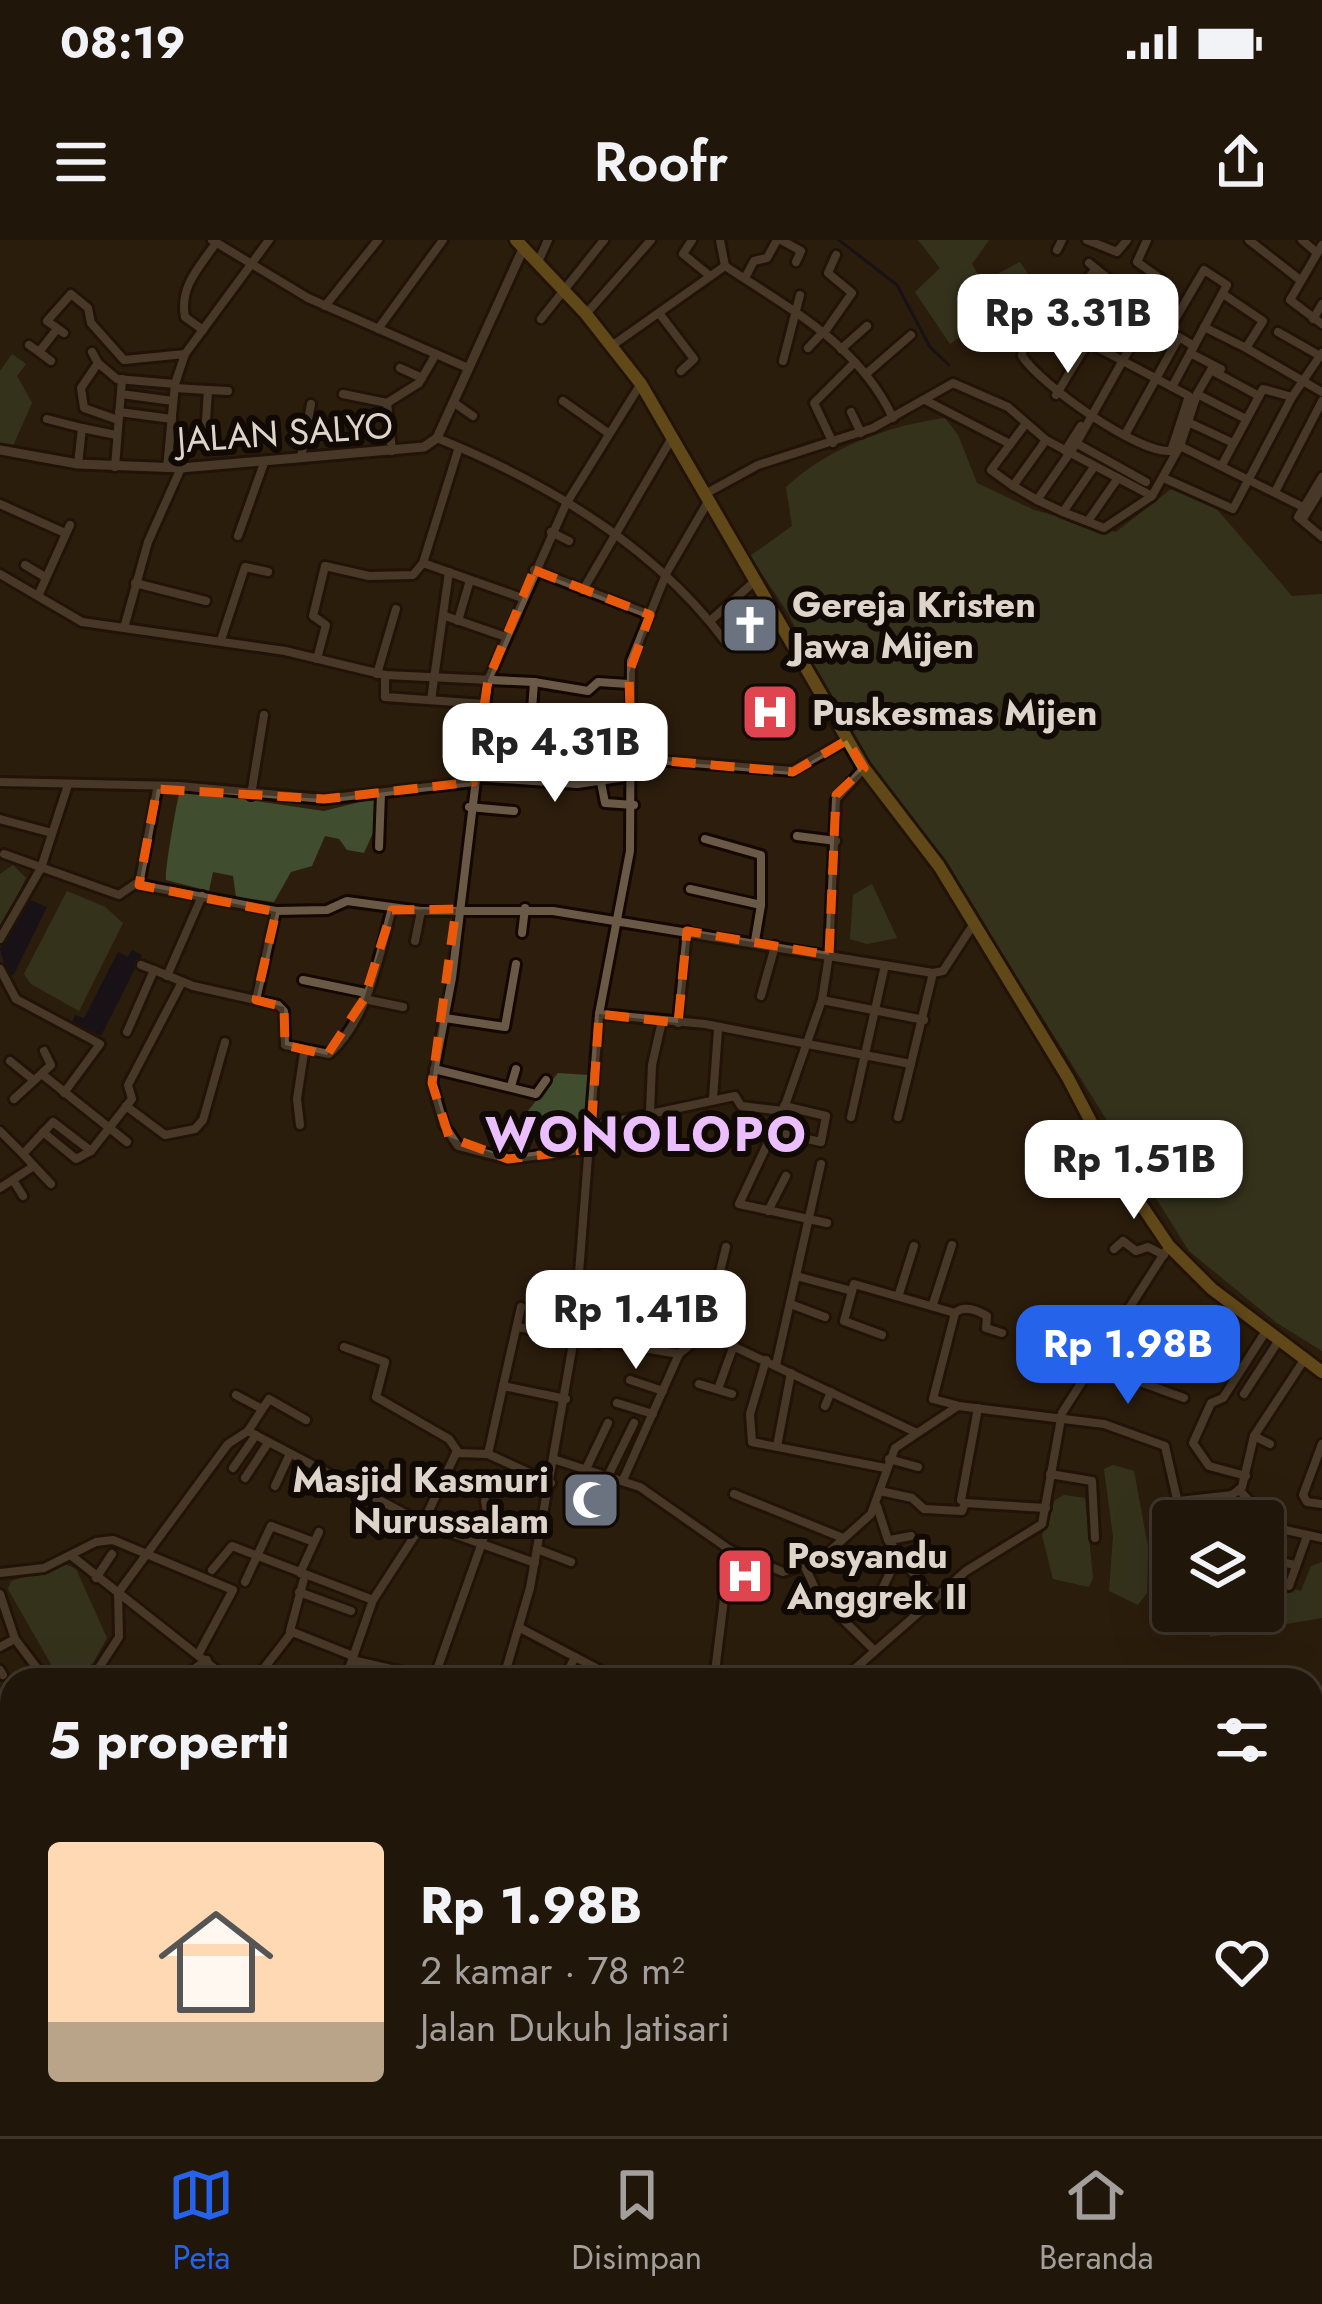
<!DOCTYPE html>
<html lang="id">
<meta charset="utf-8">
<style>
body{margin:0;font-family:Jost,sans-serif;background:#291f13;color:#f1f3f6;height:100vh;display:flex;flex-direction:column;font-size:45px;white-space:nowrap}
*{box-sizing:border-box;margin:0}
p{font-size:39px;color:#a29f9c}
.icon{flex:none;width:66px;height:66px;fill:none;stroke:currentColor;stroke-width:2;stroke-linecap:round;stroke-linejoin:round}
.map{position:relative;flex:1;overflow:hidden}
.panel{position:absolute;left:0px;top:1428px;width:1323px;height:468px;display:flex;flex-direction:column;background:#21160a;border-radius:36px 36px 0 0;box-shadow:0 12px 48px #0002,0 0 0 3px #3e352b}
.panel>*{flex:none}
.tools{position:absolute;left:1152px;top:1260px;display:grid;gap:24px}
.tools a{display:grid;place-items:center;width:132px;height:132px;border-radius:12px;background:#21160a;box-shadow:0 12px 48px #0002,0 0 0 3px #3e352b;font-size:60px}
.price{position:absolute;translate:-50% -102px;padding:0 27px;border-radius:24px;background:#fff;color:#222;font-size:39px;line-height:78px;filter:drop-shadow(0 3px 6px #0008)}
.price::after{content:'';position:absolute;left:50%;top:72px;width:36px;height:27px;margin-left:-18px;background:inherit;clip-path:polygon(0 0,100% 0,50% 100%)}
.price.active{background:#2563eb;color:#fff}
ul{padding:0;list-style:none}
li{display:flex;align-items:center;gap:36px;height:300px;padding:0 48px}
li span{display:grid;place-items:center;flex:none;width:336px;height:240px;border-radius:12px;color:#555}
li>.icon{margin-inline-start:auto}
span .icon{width:144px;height:144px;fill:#fffc;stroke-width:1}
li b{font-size:51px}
h2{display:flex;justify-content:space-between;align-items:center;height:144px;padding:0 48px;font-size:51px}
.status{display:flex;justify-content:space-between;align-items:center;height:84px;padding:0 60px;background:#21160a;direction:ltr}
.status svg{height:33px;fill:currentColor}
header{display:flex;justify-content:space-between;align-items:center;height:156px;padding:0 48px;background:#21160a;font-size:54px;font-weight:600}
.menu{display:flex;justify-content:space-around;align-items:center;height:168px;border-top:3px solid #3e352b;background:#21160a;font-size:33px;color:#a29f9c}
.menu a{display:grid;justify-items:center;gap:6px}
.menu .active{color:#2563eb}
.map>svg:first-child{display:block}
.green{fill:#404d2f}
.water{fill:#000420}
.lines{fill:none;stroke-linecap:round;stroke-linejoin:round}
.stream{stroke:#000420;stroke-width:3}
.minor-casing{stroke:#140700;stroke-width:14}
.tertiary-casing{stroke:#140700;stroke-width:15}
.primary-casing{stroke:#140700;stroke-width:18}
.minor{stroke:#6a5947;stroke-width:8}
.tertiary{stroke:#6a5947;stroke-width:9}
.primary{stroke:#a37c27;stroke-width:12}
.marked{fill:none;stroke:#e8590c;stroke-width:9;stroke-dasharray:24 15;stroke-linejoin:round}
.labels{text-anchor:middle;stroke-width:12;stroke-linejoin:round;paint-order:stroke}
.street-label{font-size:36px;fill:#dfd4ca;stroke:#100904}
.poi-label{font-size:36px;font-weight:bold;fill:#dfd4ca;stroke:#100904;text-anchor:start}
.district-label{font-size:48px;font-weight:bold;letter-spacing:3px;fill:#ebbeff;stroke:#100904}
</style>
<div class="status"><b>08:19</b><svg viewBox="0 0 49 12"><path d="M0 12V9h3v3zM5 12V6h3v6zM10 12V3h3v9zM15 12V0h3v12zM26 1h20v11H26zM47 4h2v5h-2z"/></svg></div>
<header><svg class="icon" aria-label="menu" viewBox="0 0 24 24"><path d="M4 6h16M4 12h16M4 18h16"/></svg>Roofr<svg class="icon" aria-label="share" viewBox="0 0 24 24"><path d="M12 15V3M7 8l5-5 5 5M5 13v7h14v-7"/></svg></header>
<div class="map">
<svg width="1322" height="1896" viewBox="0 0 1322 1896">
<rect width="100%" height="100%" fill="#2c1d0d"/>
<g class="green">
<path d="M918,0H989L972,24L982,42L1020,22L1035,44L950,104L915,52L940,28Z"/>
<path d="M12,114L26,124L17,136L32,163L12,208L0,205V131Z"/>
<path d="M945,178L958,195L977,243L1034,270L1116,292L1171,249L1214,266L1292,356L1322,354V1111L1277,1083L1189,1011L948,627L844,487L788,373L750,316L792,286L786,247C828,208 889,185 945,178Z"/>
<path d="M180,550L324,571L375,558L377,584L364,613L347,610L339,599L325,596L312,626L291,632L274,662L236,657L233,636L213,632L209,651L166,640C164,633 177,560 180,550Z"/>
<path d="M13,625L26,638L0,692V634Z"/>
<path d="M872,644L897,698L867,704L850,699L853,655Z"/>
<path d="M67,651L105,667L123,683L79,771L31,744L24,734Z"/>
<path d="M558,833L589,835L585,886L521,890L527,872Z"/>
<path d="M1113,1225L1134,1231L1148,1307L1147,1353L1138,1365L1109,1351L1113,1296L1104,1229Z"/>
<path d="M1064,1255L1085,1258L1093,1338L1089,1347L1053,1339L1042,1295L1055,1260Z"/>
<path d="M1280,1314L1296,1321L1287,1347L1301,1351L1311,1326L1322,1322V1378L1209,1397L1222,1371H1263V1327Z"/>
<path d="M65,1324L76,1329L107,1398L93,1423L68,1440L56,1433L8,1349L11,1341Z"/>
</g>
<g class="water">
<path d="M26,658L47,667L14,734L8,738L0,709Z"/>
<path d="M132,710L142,715L101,796L72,782L75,775L84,778L118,712L128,717Z"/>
</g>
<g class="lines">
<path class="stream" d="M839,0L897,45L930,107L949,125"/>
<g class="minor-casing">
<g id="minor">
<path d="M212,0L308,58L468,128"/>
<path d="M692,0L683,14L710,36"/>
<path d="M720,0L725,26"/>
<path d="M781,0L801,11L796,22"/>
<path d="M1087,0L1117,12L1127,0"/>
<path d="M1147,0L1137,22L1161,39"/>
<path d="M1249,0L1300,40"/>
<path d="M1302,0L1316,12"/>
<path d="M1322,5L1290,60L1322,84"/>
<path d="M1057,10L1062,0"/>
<path d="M538,22L548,0"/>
<path d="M1089,23L1172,90"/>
<path d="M725,26C790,69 858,104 893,178"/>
<path d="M745,38L754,21L767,18L777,0"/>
<path d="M1083,44L1111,63"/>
<path d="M325,66L378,0"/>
<path d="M1051,67L1095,93"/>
<path d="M659,73L694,119L681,131"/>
<path d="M586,74L651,0"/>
<path d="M541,79L604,0"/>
<path d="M1313,79L1322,64"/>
<path d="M1204,87L1246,108L1263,81L1223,54"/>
<path d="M1170,88L1204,30L1227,45L1172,147"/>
<path d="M378,89L443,0"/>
<path d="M203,90L185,77C179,47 200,26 216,3"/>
<path d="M1278,92L1322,117"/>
<path d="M64,93L47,81L71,54L88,68L91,83L124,120L185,114"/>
<path d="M824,93L852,53L828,33L836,15"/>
<path d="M1033,93L1078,119"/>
<path d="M1089,103L1189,156L1171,211C1138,214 1041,145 1022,116L1023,105L1064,50L1083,44L1096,29"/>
<path d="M29,105L39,112"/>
<path d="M613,105L725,26"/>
<path d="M808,108L823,92"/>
<path d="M1246,108L1322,152"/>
<path d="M841,109L867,86"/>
<path d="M92,112L98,123L81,148L84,168L118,180"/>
<path d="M1190,113L1221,129"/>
<path d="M51,121L39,112L57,89"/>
<path d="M783,121L800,55"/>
<path d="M98,123L117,139L175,144"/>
<path d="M400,128L422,138"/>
<path d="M866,134L911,95"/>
<path d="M175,148L208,150L205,197"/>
<path d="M208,150L228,151"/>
<path d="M121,154L173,161"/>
<path d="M343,154L387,163L392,211"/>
<path d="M1197,154L1211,130L1259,156"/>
<path d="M1056,155L1120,49"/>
<path d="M563,161L608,193"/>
<path d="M927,161L1010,204"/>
<path d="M453,162L473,176"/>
<path d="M387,163L419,143L436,114"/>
<path d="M119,172L172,179"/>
<path d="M851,172L861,193"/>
<path d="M47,179L82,188"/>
<path d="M1188,182L1197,154L1246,179"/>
<path d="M1126,193L1179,97L1194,106"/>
<path d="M437,198C546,242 654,306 725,401"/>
<path d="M1074,202L1146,242"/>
<path d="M833,203L814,163L855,122"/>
<path d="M1180,206L1188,182L1233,203"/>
<path d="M459,207L423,323L522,358"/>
<path d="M1065,211L1081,186"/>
<path d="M301,218L311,164"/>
<path d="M78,224L82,188L116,195"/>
<path d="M1222,225L1263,149L1292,157"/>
<path d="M115,227L122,139"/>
<path d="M1094,227L1063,272L1104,288L1152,256L1180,206L1303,267"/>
<path d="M167,228L175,144L185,114L269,0"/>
<path d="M1322,237L1298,277L1322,297"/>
<path d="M1166,239L1233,269L1292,157L1322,113"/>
<path d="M1013,246L991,230L1024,186"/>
<path d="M1275,252L1322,161"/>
<path d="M707,253L758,225L873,188L953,143L1008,167L1046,200L1152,256"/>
<path d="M1037,260L1013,246L1046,200"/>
<path d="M0,264L65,293"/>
<path d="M1063,272L1037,260L1076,204L1150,72"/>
<path d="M1304,277L1322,248"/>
<path d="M1088,281L1118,238"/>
<path d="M551,292L569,301"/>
<path d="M238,296L264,223"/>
<path d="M25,325L45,337"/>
<path d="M534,330L650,375"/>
<path d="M0,334L82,382L285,411L385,435L534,442L588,451L598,442L628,444"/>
<path d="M135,343L206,361"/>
<path d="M583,350L673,196"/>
<path d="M38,356L70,285"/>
<path d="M445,376L506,397"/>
<path d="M458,381L470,340"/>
<path d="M710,381L756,340"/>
<path d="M124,388L148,302L181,228"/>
<path d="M221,400L245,327L268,332"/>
<path d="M317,419L326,385L313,376L325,326L369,336L413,335L423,323"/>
<path d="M377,434L396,369"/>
<path d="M385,435V457L484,464"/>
<path d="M431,460L449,332"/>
<path d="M530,498L534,442"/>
<path d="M631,518L792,531L847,500"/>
<path d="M473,537L577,544L633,536"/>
<path d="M0,542L179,546L324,559L473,542"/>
<path d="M601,542L605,563L634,565"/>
<path d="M251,555L264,475"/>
<path d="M469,567L514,571"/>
<path d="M0,579L52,593"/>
<path d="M797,596L836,601"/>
<path d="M379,607L381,554"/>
<path d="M4,614L119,655L135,644L276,671L327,670L347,661L421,671H553L933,733L943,731L973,685"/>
<path d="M139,645L157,549"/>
<path d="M690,649L761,665V615L705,599"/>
<path d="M522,693L525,668"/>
<path d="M0,699L41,628L67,548"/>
<path d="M415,701L421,671"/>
<path d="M755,701L761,665"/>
<path d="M141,725L154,730"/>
<path d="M0,729L16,759L100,804L64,853"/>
<path d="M167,736L202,656"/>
<path d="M303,740L366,753"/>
<path d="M761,756L775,706"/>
<path d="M364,759L403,767"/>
<path d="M256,760L276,671"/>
<path d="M822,760L924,780"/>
<path d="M599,774L705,784L911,824"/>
<path d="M445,778L505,787L516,724"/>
<path d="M678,783L687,691"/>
<path d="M127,792L154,730L193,746L278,765L284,771L285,805L329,814C368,780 379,716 392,668"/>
<path d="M10,821L31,838"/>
<path d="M434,829L536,854L546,840"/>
<path d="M43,835L127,902"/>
<path d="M511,846L516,829"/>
<path d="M713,858L718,790"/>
<path d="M14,859L51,825L44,811"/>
<path d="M126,866L165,895L195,889L203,880L225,802"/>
<path d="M650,871L652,825L662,781"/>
<path d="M851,877L885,725"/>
<path d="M898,877L933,733"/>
<path d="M300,885L297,859L304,813"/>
<path d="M589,887L735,856L741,866L783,871"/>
<path d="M0,891L23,914"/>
<path d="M43,892L76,919L91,911"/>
<path d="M774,892L821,902L826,876L784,866"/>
<path d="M590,909L508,919L458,906L444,885L432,843L452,738L488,440L566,264L640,145"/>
<path d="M34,926L51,944"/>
<path d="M13,940L23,956"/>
<path d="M0,948L34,926L23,914L53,882L91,911L132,859L128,845L182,742"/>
<path d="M768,971L786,936"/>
<path d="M827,983L739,964L783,871L822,760L829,715L836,559L864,528"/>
<path d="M1114,1009L1123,1001L1136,1011L1148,1007L1164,1015"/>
<path d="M800,1037L852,1051"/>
<path d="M899,1054L914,1006"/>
<path d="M933,1064L952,1005"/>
<path d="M793,1065L825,1077"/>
<path d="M1130,1070L1157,1090"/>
<path d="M546,1071L576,1075"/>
<path d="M955,1073C964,1065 977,1070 987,1076L986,1088L1002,1093"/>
<path d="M1046,1083L1099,1116"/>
<path d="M517,1087L679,1114"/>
<path d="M705,1093L915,1192"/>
<path d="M882,1095L844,1081L854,1044L955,1073L933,1159L956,1165"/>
<path d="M598,1104L606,1082"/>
<path d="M344,1107L385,1122L376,1157L449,1199L458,1212"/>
<path d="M766,1120L750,1174L752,1202L885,1228"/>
<path d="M776,1125L821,924"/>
<path d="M1093,1125L1184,1158"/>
<path d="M630,1140L663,1151"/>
<path d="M699,1144L732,1154"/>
<path d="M503,1146L521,1067"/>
<path d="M718,1149L734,1105"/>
<path d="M1244,1154L1279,1100"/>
<path d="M236,1155L262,1169"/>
<path d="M617,1163L653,1174"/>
<path d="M825,1166L831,1152"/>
<path d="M248,1191L423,1283L535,1323"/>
<path d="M1254,1196L1270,1204"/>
<path d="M1322,1204L1303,1255L1307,1262L1322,1264"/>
<path d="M777,1206L791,1133"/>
<path d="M488,1214L503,1146L566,1159"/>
<path d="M889,1219L918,1227"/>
<path d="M556,1220L640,1247L730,1310L783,1332L820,1320L871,1274L895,1208L958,1166L1104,1184L1165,1206L1182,1281"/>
<path d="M233,1228L256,1195"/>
<path d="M586,1229L608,1183"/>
<path d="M1050,1234L1092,1241L1095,1298"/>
<path d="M608,1236L634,1183"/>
<path d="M1246,1236L1209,1226L1193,1203L1211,1163L1223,1158L1266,1091"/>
<path d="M245,1238L268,1203"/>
<path d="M623,1240L679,1114L705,1093L726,1007"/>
<path d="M275,1246L289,1216"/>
<path d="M880,1251L912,1258L924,1269L962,1271L965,1263L1046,1268"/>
<path d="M1240,1251L1260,1272V1281"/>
<path d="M734,1254L843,1298"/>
<path d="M1232,1255L1242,1247L1254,1196L1304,1120"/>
<path d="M961,1260L978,1168"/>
<path d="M1179,1261L1232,1255"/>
<path d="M877,1266L888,1300L934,1360"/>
<path d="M1229,1281L1232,1255"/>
<path d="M1263,1285L1322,1298"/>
<path d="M890,1300L911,1296"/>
<path d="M537,1309L571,1322"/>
<path d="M73,1317L229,1440"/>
<path d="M1263,1319L1296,1325"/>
<path d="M806,1329L818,1355L873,1409"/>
<path d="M212,1330L232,1306L373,1360"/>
<path d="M0,1333L44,1328L96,1302L113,1300L233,1350L199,1413"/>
<path d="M300,1333L319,1292"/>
<path d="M305,1335L290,1391L353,1416"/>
<path d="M96,1338L112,1314"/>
<path d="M245,1342L271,1286L314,1302"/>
<path d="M1289,1346L1307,1296"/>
<path d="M299,1352L351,1371"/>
<path d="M0,1354L15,1399L46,1440"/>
<path d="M874,1366L899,1314"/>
<path d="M1162,1366L1173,1316"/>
<path d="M1199,1382L1205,1371"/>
<path d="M520,1388L619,1440"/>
<path d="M0,1407L15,1399"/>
<path d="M352,1420L439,1440"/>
<path d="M0,1430L3,1435"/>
<path d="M258,1436L292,1392"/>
<path d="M565,1437L575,1417"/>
<path d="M434,1438L489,1283L485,1261"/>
<path d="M91,1440L119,1397L118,1353L228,1204L248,1191L269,1159L306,1180"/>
<path d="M178,1440L207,1420"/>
<path d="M345,1440L373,1360L423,1283L456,1213L488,1214L551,1243"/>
<path d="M503,1440L530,1348L574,1098L599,774L630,611L631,421L667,332L709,260"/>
<path d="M714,1440L730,1310"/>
<path d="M842,1440L966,1331L1042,1284L1062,1173L1169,1006"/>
<path d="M0,1496L12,1474"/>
<path d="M1311,1539L1322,1545"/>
<path d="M1311,1617L1322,1622"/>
<path d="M0,1645L8,1660L0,1675"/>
<path d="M1311,1674L1322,1679"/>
<path d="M1311,1766L1322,1708"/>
<path d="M0,1823L12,1828"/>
<path d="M92,1884L110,1896"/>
<path d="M767,1884L788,1896"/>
<path d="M531,1893L564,1896"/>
<path d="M32,1896L39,1884"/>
<path d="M381,1896L384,1884"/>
<path d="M618,1896L623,1884"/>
<path d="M957,1896L960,1884"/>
<path d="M1279,1896L1283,1884"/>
</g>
</g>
<g class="tertiary-casing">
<path id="tertiary" d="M0,210L78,224L181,228L424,207L437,198L523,9"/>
</g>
<g class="primary-casing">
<path id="primary" d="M516,0L586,74L641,144L864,528L939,626L1068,838L1111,920L1169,1006L1212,1049L1322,1132"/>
</g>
<use href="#minor" class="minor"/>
<use href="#tertiary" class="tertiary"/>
<use href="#primary" class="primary"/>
</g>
<path d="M0 0H1322V1896H0ZM534,330L650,375L629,433L631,518L793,532L847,500L864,528L836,555L829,715L687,691L678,783L599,774L590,909L508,919L449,897L432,843L456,669L392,670L364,759L327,815L285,805L284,767L256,760L276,672L139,645L157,549L324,559L473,542L488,440Z" fill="#2c1d0d" fill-opacity=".55" fill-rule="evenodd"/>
<path class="marked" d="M534,330L650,375L629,433L631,518L793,532L847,500L864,528L836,555L829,715L687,691L678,783L599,774L590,909L508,919L449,897L432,843L456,669L392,670L364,759L327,815L285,805L284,767L256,760L276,672L139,645L157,549L324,559L473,542L488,440Z"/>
<defs>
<g id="church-square" transform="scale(3)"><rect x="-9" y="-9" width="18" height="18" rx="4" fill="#6b7280" stroke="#100904"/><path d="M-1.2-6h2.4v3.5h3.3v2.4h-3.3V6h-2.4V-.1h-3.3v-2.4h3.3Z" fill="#fff"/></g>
<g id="hospital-square" transform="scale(3)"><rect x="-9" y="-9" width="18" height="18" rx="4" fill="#e0444e" stroke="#100904"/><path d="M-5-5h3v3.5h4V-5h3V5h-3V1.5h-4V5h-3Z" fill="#fff"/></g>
<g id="mosque-square" transform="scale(3)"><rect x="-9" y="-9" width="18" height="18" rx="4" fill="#6b7280" stroke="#100904"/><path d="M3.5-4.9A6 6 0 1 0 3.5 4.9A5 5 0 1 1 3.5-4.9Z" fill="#fff"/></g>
</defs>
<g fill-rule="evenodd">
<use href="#church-square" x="750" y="385"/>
<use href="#hospital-square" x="770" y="472"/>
<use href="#mosque-square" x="591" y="1260"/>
<use href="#hospital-square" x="745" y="1336"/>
</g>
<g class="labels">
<g class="street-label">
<text transform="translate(285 192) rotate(-4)" y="13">JALAN SALYO</text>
</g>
<g class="poi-label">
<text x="792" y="377">Gereja Kristen<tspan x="792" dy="41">Jawa Mijen</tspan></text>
<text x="812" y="485">Puskesmas Mijen</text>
<text x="549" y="1252" text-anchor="end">Masjid Kasmuri<tspan x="549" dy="41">Nurussalam</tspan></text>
<text x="787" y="1328">Posyandu<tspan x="787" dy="41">Anggrek II</tspan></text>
</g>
<g class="district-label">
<text x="647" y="911">WONOLOPO</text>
</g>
</g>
</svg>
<div class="tools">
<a><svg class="icon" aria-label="layers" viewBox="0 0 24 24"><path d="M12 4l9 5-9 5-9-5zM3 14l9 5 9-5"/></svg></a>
</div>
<b class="price" style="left:1068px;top:136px">Rp 3.31B</b>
<b class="price" style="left:555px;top:565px">Rp 4.31B</b>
<b class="price" style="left:1134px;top:982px">Rp 1.51B</b>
<b class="price" style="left:636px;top:1132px">Rp 1.41B</b>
<b class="price active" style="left:1128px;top:1167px">Rp 1.98B</b>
<section class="panel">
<h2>5 properti<svg class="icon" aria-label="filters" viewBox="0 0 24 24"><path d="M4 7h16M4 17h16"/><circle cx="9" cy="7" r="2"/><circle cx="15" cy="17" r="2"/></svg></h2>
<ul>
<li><span style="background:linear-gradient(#ffd9b3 75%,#b9a48a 0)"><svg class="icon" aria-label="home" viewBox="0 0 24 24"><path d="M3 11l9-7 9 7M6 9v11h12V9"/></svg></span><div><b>Rp 1.98B</b><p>2 kamar · 78 m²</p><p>Jalan Dukuh Jatisari</p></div><svg class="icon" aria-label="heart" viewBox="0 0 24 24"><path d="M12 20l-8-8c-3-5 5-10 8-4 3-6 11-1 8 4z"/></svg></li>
</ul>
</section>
</div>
<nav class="menu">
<a class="active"><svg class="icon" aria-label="map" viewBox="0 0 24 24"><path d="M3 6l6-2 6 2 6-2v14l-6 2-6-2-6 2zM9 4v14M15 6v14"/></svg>Peta</a>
<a><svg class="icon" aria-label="saved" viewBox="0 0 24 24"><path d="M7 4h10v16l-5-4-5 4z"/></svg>Disimpan</a>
<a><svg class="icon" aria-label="home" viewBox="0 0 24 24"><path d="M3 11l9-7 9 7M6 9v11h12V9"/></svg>Beranda</a>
</nav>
